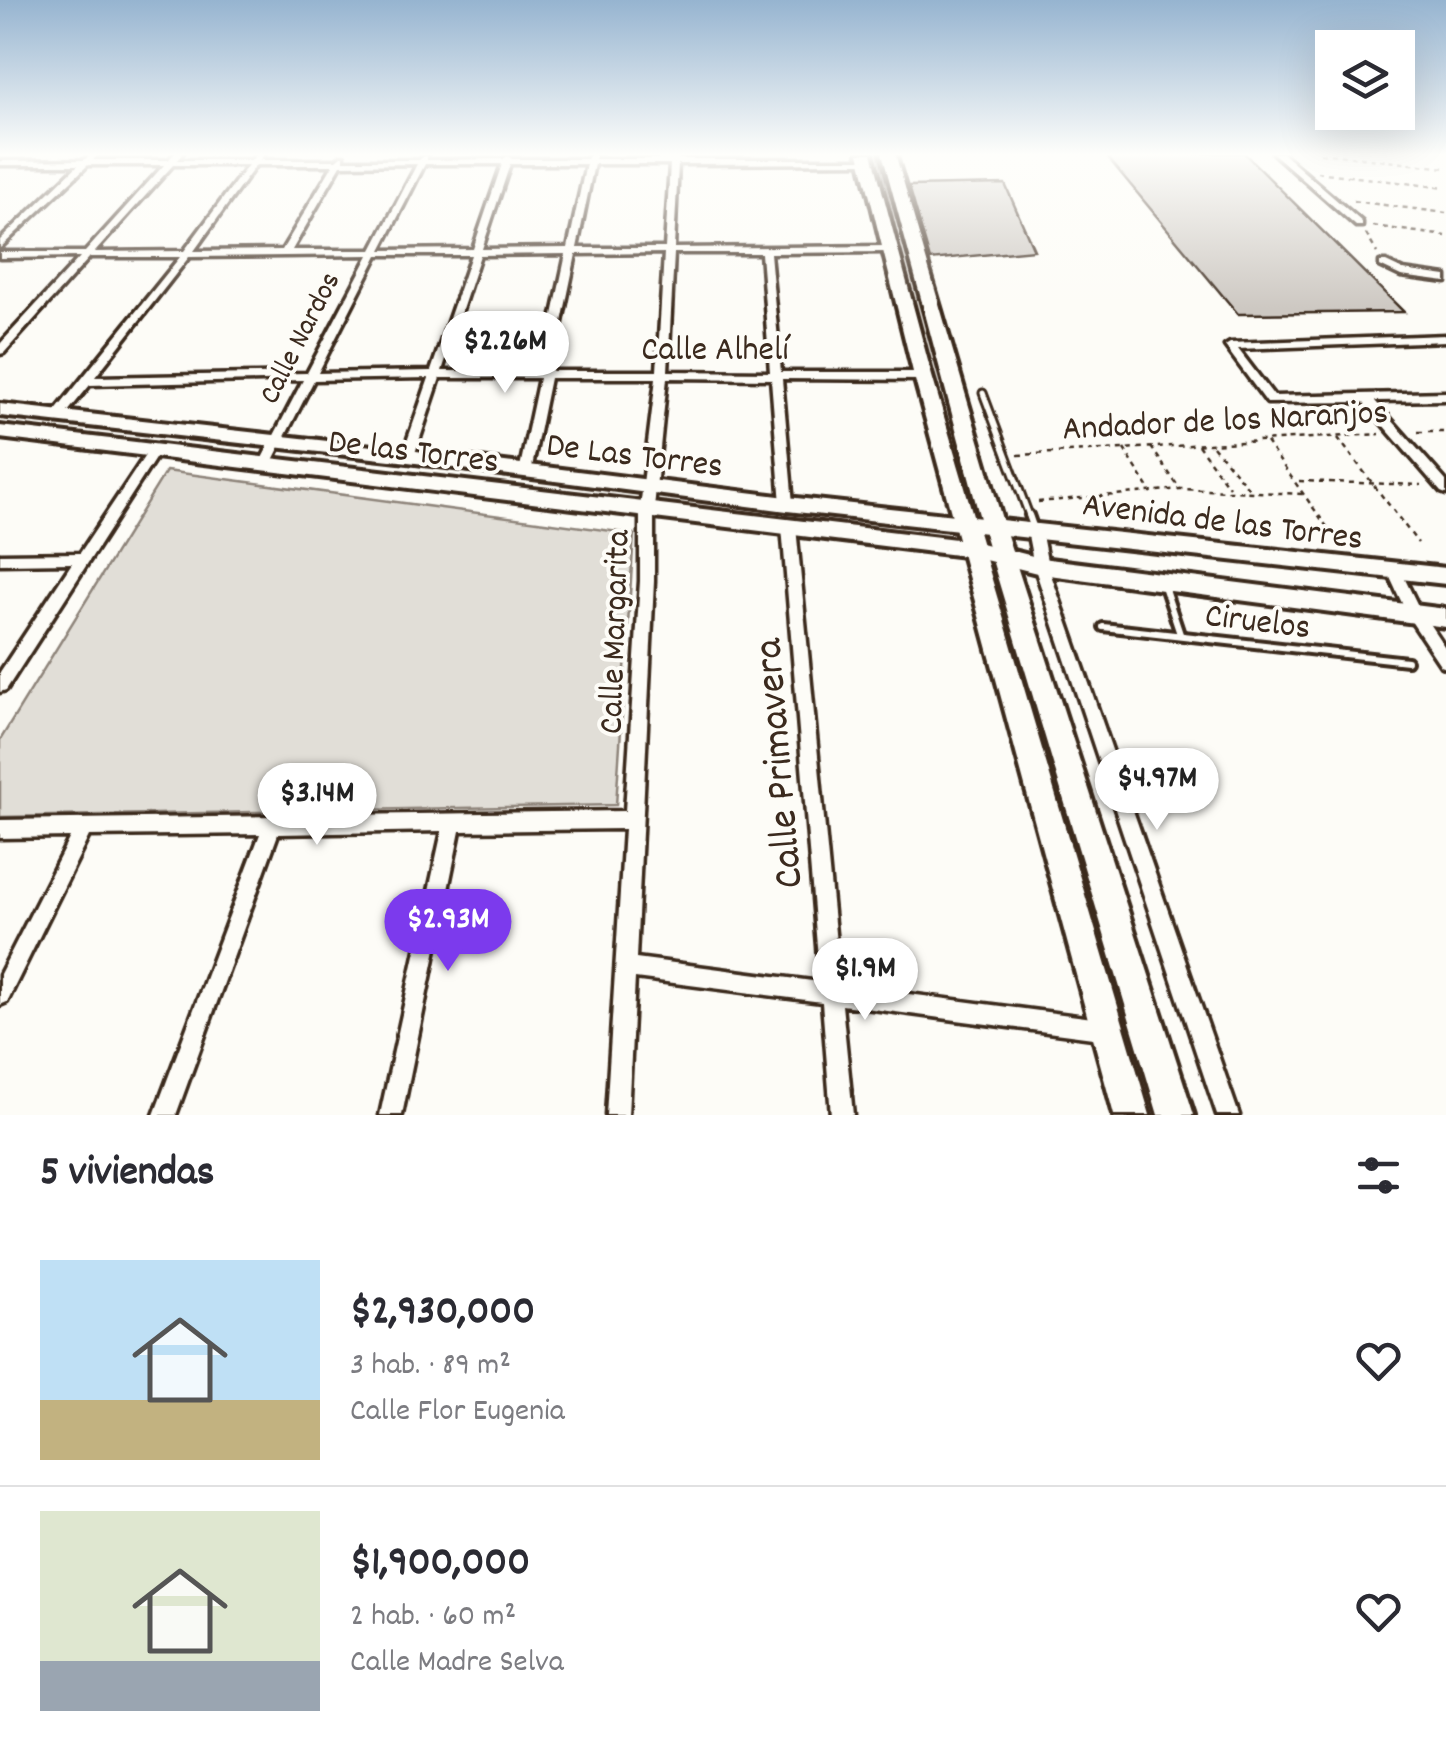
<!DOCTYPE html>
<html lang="es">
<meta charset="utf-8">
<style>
body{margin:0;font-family:Dekko,sans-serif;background:#f2f2f3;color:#2b2b33;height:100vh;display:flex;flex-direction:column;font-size:38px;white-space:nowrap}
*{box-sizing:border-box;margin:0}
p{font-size:32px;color:#7c7c81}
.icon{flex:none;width:55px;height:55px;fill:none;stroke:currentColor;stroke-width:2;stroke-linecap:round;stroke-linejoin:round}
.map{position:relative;height:1115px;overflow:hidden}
.sheet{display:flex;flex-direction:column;background:#fff;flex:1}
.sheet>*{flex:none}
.tools{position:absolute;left:1315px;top:30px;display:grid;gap:20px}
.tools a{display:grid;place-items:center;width:100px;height:100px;border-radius:0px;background:#fff;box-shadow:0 10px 40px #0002;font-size:50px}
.price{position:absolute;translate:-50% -85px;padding:0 22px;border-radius:35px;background:#fff;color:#222;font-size:32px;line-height:65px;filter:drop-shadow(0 2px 5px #0008)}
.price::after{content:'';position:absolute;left:50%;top:60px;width:30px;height:22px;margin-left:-15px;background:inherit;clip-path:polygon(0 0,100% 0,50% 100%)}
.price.current{background:#7c3aed;color:#fff}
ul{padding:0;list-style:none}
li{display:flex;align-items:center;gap:30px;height:250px;padding:0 40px}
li+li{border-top:2px solid #e1e1e2}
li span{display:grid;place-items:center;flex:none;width:280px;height:200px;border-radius:0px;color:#555}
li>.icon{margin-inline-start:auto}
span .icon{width:120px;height:120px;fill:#fffc;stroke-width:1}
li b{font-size:42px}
h2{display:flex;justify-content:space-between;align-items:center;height:120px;padding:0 40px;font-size:42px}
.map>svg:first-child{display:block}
.green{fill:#e1ded7;stroke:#8e847a;stroke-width:2.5}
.building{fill:#cdc8c2;stroke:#3b2a1e;stroke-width:2.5}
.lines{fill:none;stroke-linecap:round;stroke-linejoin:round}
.lane-far1-casing{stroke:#3b2a1e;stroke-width:11}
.lane-casing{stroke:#3b2a1e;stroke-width:14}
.street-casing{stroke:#3b2a1e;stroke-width:7}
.secondary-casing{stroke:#3b2a1e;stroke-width:8}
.primary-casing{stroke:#3b2a1e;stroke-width:8}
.path{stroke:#3b2a1e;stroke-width:2.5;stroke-dasharray:5 5;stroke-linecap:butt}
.lane-far1{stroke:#fdfcf7;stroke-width:5}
.lane{stroke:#fdfcf7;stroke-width:6}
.street{fill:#fdfcf7;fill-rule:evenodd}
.secondary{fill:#fdfcf7;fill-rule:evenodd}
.primary{fill:#fdfcf7;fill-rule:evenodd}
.labels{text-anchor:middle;stroke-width:8;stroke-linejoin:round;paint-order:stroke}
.far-street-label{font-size:30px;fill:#3b2a1e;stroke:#fdfcf7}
.street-label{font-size:35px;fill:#3b2a1e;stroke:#fdfcf7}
.near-street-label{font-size:42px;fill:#3b2a1e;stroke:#fdfcf7}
</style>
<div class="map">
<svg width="1446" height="1115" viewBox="0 0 1446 1115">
<rect width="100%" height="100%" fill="#fdfcf7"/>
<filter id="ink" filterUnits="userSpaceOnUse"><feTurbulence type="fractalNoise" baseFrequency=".01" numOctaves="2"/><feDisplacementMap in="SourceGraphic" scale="20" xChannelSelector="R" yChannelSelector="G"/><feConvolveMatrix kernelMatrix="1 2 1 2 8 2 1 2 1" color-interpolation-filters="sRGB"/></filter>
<g filter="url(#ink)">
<g class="green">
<path d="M878,153H882L895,214L984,515L971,512L914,310Z"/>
<path d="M166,471L634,534L616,805L0,817V740Z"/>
</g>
<g class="building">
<path d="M1104,153H1244L1404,312L1238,314Z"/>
<path d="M1005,184L1034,250L930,260L909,186Z"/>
</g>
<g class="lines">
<g class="lane-far1-casing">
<path id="lane-far1" d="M983,393L1030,518"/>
</g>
<g class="lane-casing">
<g id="lane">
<path d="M1029,515L1034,529"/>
<path d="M1163,583L1180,634"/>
<path d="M1103,627L1407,661"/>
</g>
</g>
<g class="street-casing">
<g id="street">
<path d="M92,153H100L93,160H168L175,153H183L177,160H252L257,153H265L260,160H336L341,156H344V160H419L424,156H427V160L503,159L508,156L512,159H587L591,153L596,155L595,159H671V153H679V159H869L870,161L866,163L678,164L674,248L888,246L893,249L888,252L770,253L781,372H923L929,376L923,380L782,379L793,504L787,509L781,504L771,379L667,378L654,508V581L636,958L820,982L782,527L789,522L796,527L840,985L1108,1020L1115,1023L1118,1030L1115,1037L1108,1040L842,1005L853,1115H831L822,1002L635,978L628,1115H606L624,829L460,831L402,1115H380L442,831L278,834L176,1115H154L260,834L89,836L7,1002L0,1005V974L70,837L0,838V820L625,811L640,581V508L656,378H550L531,472L525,476L519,472L539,378H440L414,456L408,460L402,456L429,378L314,380L271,464L265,468L259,464L303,380L90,385L62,419H54L52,416L54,413L180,257H90L4,353L0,354V344L80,257L0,258V252H85L164,165H88L0,248V240L78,165H0V161L84,160ZM417,164L372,250H292L341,165ZM425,164H502L473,249L381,250ZM510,164H586L568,248L482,249ZM594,164H670L665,248H577ZM173,165H248L184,251L95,252ZM256,165H333L282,250L194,251ZM664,253L657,371H552L576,254ZM674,253H761L770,372L668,371ZM566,254L541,371H442L480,255ZM369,255L307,373L95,377L189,257ZM378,255H471L431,371L318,373Z"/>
<path d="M1273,153H1282L1362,222V226H1356Z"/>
<path d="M1380,262H1386L1403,270L1446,276V282L1401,276L1380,266Z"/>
<path d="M1446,335V341L1238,349L1274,396L1446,392V400L1375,401L1446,481V494L1441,492L1363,402L1267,403L1225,346L1230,343Z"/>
<path d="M154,447L158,448L160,451L158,454L6,690L0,692V672L72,563L0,564V554L80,553L150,448Z"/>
<path d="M1034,525L1041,530L1048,566L1239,1115H1217L1034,566L1027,530Z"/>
<path d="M1394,566L1399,567L1420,610L1446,649V668L1441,666L1409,618L1387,571L1389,567Z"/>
</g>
</g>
<g class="secondary-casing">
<g id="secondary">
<path d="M0,404L408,450L787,497L1446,568V584L787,511L408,462L0,416Z"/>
<path d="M0,426L973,541L1041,558L1446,609V627L1041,574L973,557L0,438Z"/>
</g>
</g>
<g class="primary-casing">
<g id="primary">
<path d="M859,153H872L932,376L1150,1115H1114L914,376Z"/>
<path d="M882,153H895L1004,526L1194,1115H1158L982,526Z"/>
</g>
</g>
<g class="path">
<path d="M1320,153L1446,168"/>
<path d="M1317,172L1446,188"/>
<path d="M1353,201L1446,213"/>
<path d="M1373,226L1446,236"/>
<path d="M1366,234L1377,253"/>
<path d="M1418,432H1446"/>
<path d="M1338,438L1418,543"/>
<path d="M1266,442L1340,545"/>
<path d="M1198,445L1229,487"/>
<path d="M1213,446L1250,490"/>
<path d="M1151,447L1180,489"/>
<path d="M1124,449L1152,493"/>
<path d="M1018,455L1380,434"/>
<path d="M1299,481L1421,485"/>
<path d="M1038,502L1180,489L1305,494"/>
</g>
<use href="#lane-far1" class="lane-far1"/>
<use href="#lane" class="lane"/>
<use href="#street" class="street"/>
<use href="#secondary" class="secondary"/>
<use href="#primary" class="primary"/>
</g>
</g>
<linearGradient id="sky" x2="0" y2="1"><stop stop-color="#96b4d0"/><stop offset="0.5" stop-color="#fefefb"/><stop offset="1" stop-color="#fefefb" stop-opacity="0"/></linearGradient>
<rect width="1446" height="309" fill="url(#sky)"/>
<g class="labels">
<g class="far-street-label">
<text transform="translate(298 337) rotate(-63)" y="10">Calle Nardos</text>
</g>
<g class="street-label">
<text x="715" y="359">Calle Alhelí</text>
<text transform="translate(1225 418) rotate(-3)" y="12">Andador de los Naranjos</text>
<text transform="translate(414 449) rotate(7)" y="12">De las Torres</text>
<text transform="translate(635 453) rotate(7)" y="12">De Las Torres</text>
<text transform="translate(1223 519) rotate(7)" y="12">Avenida de las Torres</text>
<text transform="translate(1258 619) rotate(7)" y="12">Ciruelos</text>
<text transform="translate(612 632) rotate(-88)" y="12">Calle Margarita</text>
</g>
<g class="near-street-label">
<text transform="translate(775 764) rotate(-95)" y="15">Calle Primavera</text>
</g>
</g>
</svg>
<div class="tools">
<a><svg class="icon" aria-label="layers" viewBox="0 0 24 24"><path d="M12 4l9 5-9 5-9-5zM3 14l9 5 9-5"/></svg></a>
</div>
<b class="price" style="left:505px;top:396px">$2.26M</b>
<b class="price" style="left:1157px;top:833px">$4.97M</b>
<b class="price" style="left:317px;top:848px">$3.14M</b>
<b class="price current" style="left:448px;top:974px">$2.93M</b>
<b class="price" style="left:865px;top:1023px">$1.9M</b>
</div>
<section class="sheet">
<h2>5 viviendas<svg class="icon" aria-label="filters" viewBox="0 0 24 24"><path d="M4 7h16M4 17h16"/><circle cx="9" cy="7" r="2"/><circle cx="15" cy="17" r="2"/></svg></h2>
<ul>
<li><span style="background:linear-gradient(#bfe0f5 70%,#c2b280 0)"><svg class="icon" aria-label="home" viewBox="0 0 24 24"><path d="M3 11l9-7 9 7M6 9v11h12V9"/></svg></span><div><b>$2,930,000</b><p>3 hab. · 89 m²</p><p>Calle Flor Eugenia</p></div><svg class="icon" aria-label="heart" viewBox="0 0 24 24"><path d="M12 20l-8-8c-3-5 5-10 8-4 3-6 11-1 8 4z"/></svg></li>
<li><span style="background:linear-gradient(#dfe7d0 75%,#9aa5b1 0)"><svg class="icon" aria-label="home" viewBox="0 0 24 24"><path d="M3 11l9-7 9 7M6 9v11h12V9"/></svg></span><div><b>$1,900,000</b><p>2 hab. · 60 m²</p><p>Calle Madre Selva</p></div><svg class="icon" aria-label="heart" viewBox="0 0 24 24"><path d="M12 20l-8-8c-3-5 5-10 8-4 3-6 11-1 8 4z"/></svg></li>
</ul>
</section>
